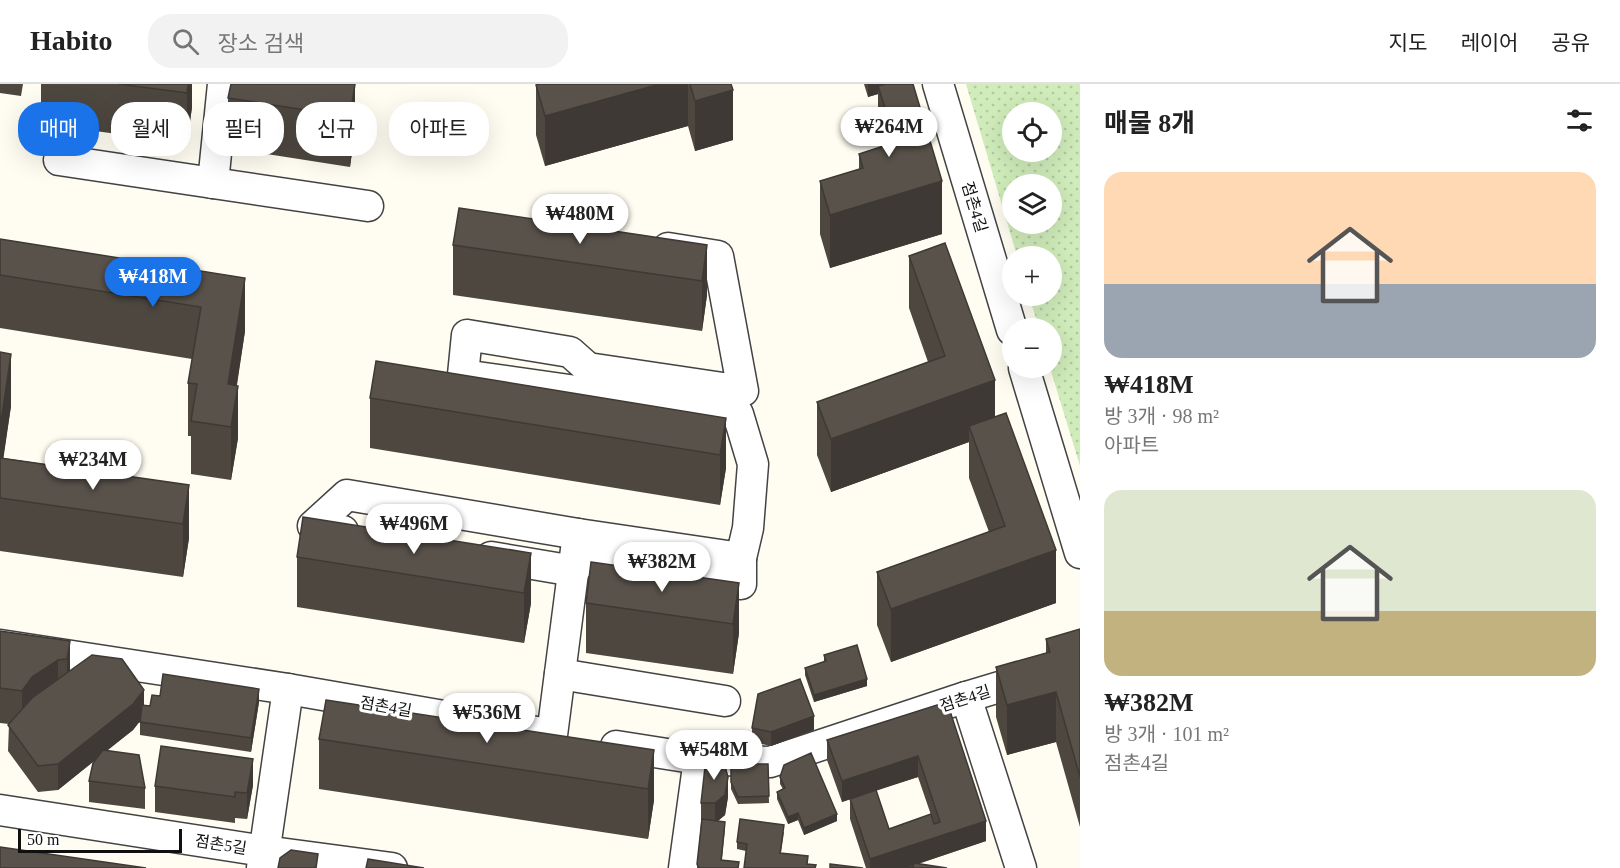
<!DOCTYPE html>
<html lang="ko">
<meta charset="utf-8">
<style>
body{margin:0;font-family:"Times New Roman","Noto Sans KR",serif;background:#f2f2f2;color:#222;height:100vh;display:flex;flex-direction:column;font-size:22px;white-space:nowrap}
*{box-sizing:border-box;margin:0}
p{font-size:20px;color:#767676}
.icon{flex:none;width:33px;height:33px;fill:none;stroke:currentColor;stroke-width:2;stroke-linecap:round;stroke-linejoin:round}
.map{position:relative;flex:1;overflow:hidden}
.sheet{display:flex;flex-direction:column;background:#fff;width:540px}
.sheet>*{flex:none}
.hud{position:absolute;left:18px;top:18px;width:570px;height:54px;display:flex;gap:12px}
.tools{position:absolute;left:1002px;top:18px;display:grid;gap:12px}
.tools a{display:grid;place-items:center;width:60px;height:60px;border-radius:50%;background:#fff;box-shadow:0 6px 24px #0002;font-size:30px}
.scale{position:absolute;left:18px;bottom:15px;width:164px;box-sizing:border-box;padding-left:6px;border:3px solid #101010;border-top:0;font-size:16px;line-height:21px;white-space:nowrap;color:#101010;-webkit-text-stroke:4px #fff;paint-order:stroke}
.price{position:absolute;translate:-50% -51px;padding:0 14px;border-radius:21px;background:#fff;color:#222;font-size:20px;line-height:39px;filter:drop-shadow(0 2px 3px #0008)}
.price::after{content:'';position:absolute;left:50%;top:36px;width:18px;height:14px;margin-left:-9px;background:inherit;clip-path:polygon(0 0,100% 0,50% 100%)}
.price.on{background:#1a73e8;color:#fff}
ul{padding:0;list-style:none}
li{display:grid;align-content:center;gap:12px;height:318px;padding:0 24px}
li span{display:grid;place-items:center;height:186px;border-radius:18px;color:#555}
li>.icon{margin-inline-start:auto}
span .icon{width:108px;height:108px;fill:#fffc;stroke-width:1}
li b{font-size:26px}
h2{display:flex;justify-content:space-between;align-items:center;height:72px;padding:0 24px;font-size:26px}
.tag{padding:0 21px;border-radius:24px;background:#fff;box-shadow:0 6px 24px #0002;font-size:21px;line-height:54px}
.tag.on{background:#1a73e8;color:#fff}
header{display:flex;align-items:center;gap:36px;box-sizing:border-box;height:84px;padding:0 30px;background:#fff;border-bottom:2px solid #e0e0e0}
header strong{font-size:28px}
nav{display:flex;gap:33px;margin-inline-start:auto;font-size:21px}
.search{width:420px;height:54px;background:#f2f2f2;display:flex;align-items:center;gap:15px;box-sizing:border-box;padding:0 21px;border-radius:24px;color:#767676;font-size:22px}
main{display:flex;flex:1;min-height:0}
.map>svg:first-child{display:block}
.park{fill:url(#park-dots);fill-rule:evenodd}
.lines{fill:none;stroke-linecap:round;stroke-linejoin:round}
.minor-casing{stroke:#434343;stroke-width:33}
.minor{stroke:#fff;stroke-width:30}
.wall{fill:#4d4740;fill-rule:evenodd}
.shaded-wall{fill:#3e3934}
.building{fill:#59524b;stroke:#3e3934;stroke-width:1.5}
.labels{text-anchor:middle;stroke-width:6;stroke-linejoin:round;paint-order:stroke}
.street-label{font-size:16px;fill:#101010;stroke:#fff}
</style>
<header>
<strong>Habito</strong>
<div class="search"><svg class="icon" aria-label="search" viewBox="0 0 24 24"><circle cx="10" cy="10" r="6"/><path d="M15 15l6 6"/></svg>장소 검색</div>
<nav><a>지도</a><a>레이어</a><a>공유</a></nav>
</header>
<main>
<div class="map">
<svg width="1080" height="784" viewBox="0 0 1080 784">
<defs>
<pattern id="park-dots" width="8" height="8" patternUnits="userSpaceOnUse" patternTransform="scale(1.5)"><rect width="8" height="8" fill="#d0ecba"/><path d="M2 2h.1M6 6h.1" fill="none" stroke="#b2c99f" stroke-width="1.8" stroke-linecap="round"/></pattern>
</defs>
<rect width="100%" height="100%" fill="#fffdf2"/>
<path class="park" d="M966,0H1080V382L1050,284H1052V244H1039L1029,212H1052V172H1017ZM1012,28H1052V68H1012ZM1012,100H1052V140H1012Z"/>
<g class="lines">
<g class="minor-casing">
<g id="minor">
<path d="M938,0L1012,246"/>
<path d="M59,76L213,99L223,0"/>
<path d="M213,99L368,122"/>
<path d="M1024,284L1080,469"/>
<path d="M343,447L313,442L347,411L578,450"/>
<path d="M491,473L574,487"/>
<path d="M575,475L741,500V474"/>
<path d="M0,561L288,605L548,650"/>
<path d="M560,590L725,617"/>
<path d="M966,613L1021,784"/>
<path d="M552,651L578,450L741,474L748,444L753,380L738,330L463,291L467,251L570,268L588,284L743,307L718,172L668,164"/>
<path d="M616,662L699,675L770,678L966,613L1080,579"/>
<path d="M0,726L264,767L392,784"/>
<path d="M262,784L288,605"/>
<path d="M684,784L699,675"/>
</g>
</g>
<use href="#minor" class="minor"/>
</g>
<g class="wall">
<path d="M0,0H23L21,12L0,9Z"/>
<path d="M41,0H192V23L187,59L41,40Z"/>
<path d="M355,0V46L350,83L228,64V14Z"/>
<path d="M539,0H731L733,56L695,67L688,42L545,82L536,51V1Z"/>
<path d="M864,0H913L942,150L830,184L820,150V97L859,85V70L881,63L878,55V10L868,13Z"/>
<path d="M0,155L245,194V247L237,301L238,354L231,396L191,390V352H188V299L192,275L0,244Z"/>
<path d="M453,161H707V211L702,247L453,211Z"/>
<path d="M909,172L995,332L1056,519L891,578L877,541V488L989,448L969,394V358L831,408L817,371V318L928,278L909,224Z"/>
<path d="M0,268L11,322L3,374L189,401V454L183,493L0,467Z"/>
<path d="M370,314L726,334V384L720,421L370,364Z"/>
<path d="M531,469V519L524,559L297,523V473Z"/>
<path d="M739,499V549L733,590L586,569V519Z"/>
<path d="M1080,545V743L1056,658L1007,671L996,633V583L1046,569V555Z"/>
<path d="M0,547L70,557V587L144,621L150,622L160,612L259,618L251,668L140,651V637L133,646L107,666L145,704V725L89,718V697L95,676L58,706L38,708L8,667L9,640L0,639Z"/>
<path d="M824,571L867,602L814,618L805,591V584L824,578Z"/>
<path d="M937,621L986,757L918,780L947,784H866L850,735V715L842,718L827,676V656ZM918,693L931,731L889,745L876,706Z"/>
<path d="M752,644L814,646L771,662L752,658Z"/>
<path d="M319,655L654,666V716L648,755L319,705Z"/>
<path d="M731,680H768L769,719L738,720L731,705Z"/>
<path d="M780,693L837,737L804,751L798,736L788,740L777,715V708L783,705L780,700Z"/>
<path d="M253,701L247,735L235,734V739L155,728V702Z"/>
<path d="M728,713L725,731L718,737L725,745L722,776L739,784H697L701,738V719Z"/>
<path d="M784,748L781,769L816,784L746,767L737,765V758Z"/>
</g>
<g class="shaded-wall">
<path d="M188,0H192V23L187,59V9Z"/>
<path d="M355,0V46L350,83V33Z"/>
<path d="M660,0H688V42L545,82V32Z"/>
<path d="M868,0H902L878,2V10L868,13Z"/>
<path d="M733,6V56L695,67V17Z"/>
<path d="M942,97V150L830,184V131Z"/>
<path d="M707,161V211L702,247V197Z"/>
<path d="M245,194V247L230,343L228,300Z"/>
<path d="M11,270V322L0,398V345Z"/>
<path d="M995,296V349L969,342V358L831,408V355Z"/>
<path d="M238,302V354L231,396V343Z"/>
<path d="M726,334V384L720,421V371Z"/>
<path d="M189,401V454L183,493V440Z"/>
<path d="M1056,466V519L891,578V525Z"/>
<path d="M531,469V519L524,559V509Z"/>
<path d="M739,499V549L733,590V540Z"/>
<path d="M70,557V593L67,611V575Z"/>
<path d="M58,576V612L22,642V607L32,593Z"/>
<path d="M867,595V602L814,618V611Z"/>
<path d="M259,605V618L251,668V654Z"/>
<path d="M144,606V632L133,646L58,706V680Z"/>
<path d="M1056,608V658L1007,671V621Z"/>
<path d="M814,632V646L771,662V648Z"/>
<path d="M654,666V716L648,755V705Z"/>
<path d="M918,672V693L842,718V697Z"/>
<path d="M253,675V701L247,735V709Z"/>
<path d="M728,693V713L725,731L715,739V719Z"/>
<path d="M798,729V736L788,740V733Z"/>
<path d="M837,730V737L804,751V744Z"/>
<path d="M986,737V757L905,784H870V775Z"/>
</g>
<g class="building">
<path d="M118,0H188L187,9Z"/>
<path d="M231,0H355L350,33L228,14Z"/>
<path d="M539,0H660L545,32L536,1Z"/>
<path d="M690,0H731L733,6L695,17Z"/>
<path d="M886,0H913L942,97L830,131L820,97L863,84L859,70L896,58L878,2Z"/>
<path d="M459,124L707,161L702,197L453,161Z"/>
<path d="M0,155L245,194L228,300L238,302L231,343L191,337L197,300L188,299L201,223L0,191Z"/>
<path d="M945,159L995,296L831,355L817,318L945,272L909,172Z"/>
<path d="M0,268L11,270L0,345Z"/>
<path d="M376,277L726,334L720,371L370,314Z"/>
<path d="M1006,329L1056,466L891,525L877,488L1005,442L969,342Z"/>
<path d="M0,374L189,401L183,440L0,414Z"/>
<path d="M303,433L531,469L524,509L297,473Z"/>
<path d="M591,478L739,499L733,540L586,519Z"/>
<path d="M1080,545V693L1056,608L1007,621L996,583L1050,568L1046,555Z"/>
<path d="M0,547L70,557L67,575L58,576L32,593L22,607L0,604Z"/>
<path d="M857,561L867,595L814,611L805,584L826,577L824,571Z"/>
<path d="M92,571L122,575L144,606L133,620L58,680L38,682L8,641L32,614Z"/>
<path d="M163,590L259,605L251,654L140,638L142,621L150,622L152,611L160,612Z"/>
<path d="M800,595L814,632L771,648L752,644L758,610Z"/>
<path d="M326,616L654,666L648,705L319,655Z"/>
<path d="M937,621L950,627L986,737L870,775L850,715L876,706L889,745L931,730L934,740L940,738L918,672L842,697L827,656Z"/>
<path d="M161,662L253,675L247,709L235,708V713L155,702Z"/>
<path d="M103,666L139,671L145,704L89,697L93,679Z"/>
<path d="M811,669L837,730L804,744L798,729L788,733L777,708L785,704L780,693L784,681Z"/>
<path d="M706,674L723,675L728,693L725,711L715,719H701Z"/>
<path d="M731,680H768L769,712L738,713L731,698Z"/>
<path d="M702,735L725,738L721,776L739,778L738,784H699L697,780Z"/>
<path d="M740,735L784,741L780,769L808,772L807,780L816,781L815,784H744L747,760L737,758Z"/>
<path d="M0,763L146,784H0Z"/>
<path d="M291,766L318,770L316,784H278L280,774Z"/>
<path d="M368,775L424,784H366Z"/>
<path d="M914,779L947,784H905L906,783L913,784Z"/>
<path d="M830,780L863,784H830Z"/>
</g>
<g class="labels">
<g class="street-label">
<text transform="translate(975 123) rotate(73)" y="6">점촌4길</text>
<text transform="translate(965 614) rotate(-18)" y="6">점촌4길</text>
<text transform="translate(386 622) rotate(10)" y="6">점촌4길</text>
<text transform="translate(221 760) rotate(9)" y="6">점촌5길</text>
</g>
</g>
</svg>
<div class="tools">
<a><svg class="icon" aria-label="locate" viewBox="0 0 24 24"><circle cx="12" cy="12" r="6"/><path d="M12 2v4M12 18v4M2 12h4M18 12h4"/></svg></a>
<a><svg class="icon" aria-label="layers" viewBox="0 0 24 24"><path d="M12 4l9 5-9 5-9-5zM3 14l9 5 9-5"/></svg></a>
<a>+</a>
<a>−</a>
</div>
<div class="scale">50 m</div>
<b class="price" style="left:889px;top:74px">₩264M</b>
<b class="price" style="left:580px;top:161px">₩480M</b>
<b class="price on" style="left:153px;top:224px">₩418M</b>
<b class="price" style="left:93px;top:407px">₩234M</b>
<b class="price" style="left:414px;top:471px">₩496M</b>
<b class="price" style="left:662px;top:509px">₩382M</b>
<b class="price" style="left:487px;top:660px">₩536M</b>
<b class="price" style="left:714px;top:697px">₩548M</b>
<div class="hud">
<a class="tag on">매매</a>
<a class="tag">월세</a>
<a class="tag">필터</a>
<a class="tag">신규</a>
<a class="tag">아파트</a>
</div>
</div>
<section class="sheet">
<h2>매물 8개<svg class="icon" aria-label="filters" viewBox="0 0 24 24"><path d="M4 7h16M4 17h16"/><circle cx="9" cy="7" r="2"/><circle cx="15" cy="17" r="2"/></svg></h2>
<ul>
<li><span style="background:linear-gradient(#ffd9b3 60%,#9aa5b1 0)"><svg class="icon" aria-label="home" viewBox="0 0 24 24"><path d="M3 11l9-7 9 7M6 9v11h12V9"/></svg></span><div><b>₩418M</b><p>방 3개 · 98 m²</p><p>아파트</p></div></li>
<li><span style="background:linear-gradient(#dfe7d0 65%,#c2b280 0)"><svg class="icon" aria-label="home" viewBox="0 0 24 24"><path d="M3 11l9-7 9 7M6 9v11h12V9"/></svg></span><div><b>₩382M</b><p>방 3개 · 101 m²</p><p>점촌4길</p></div></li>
</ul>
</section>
</main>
